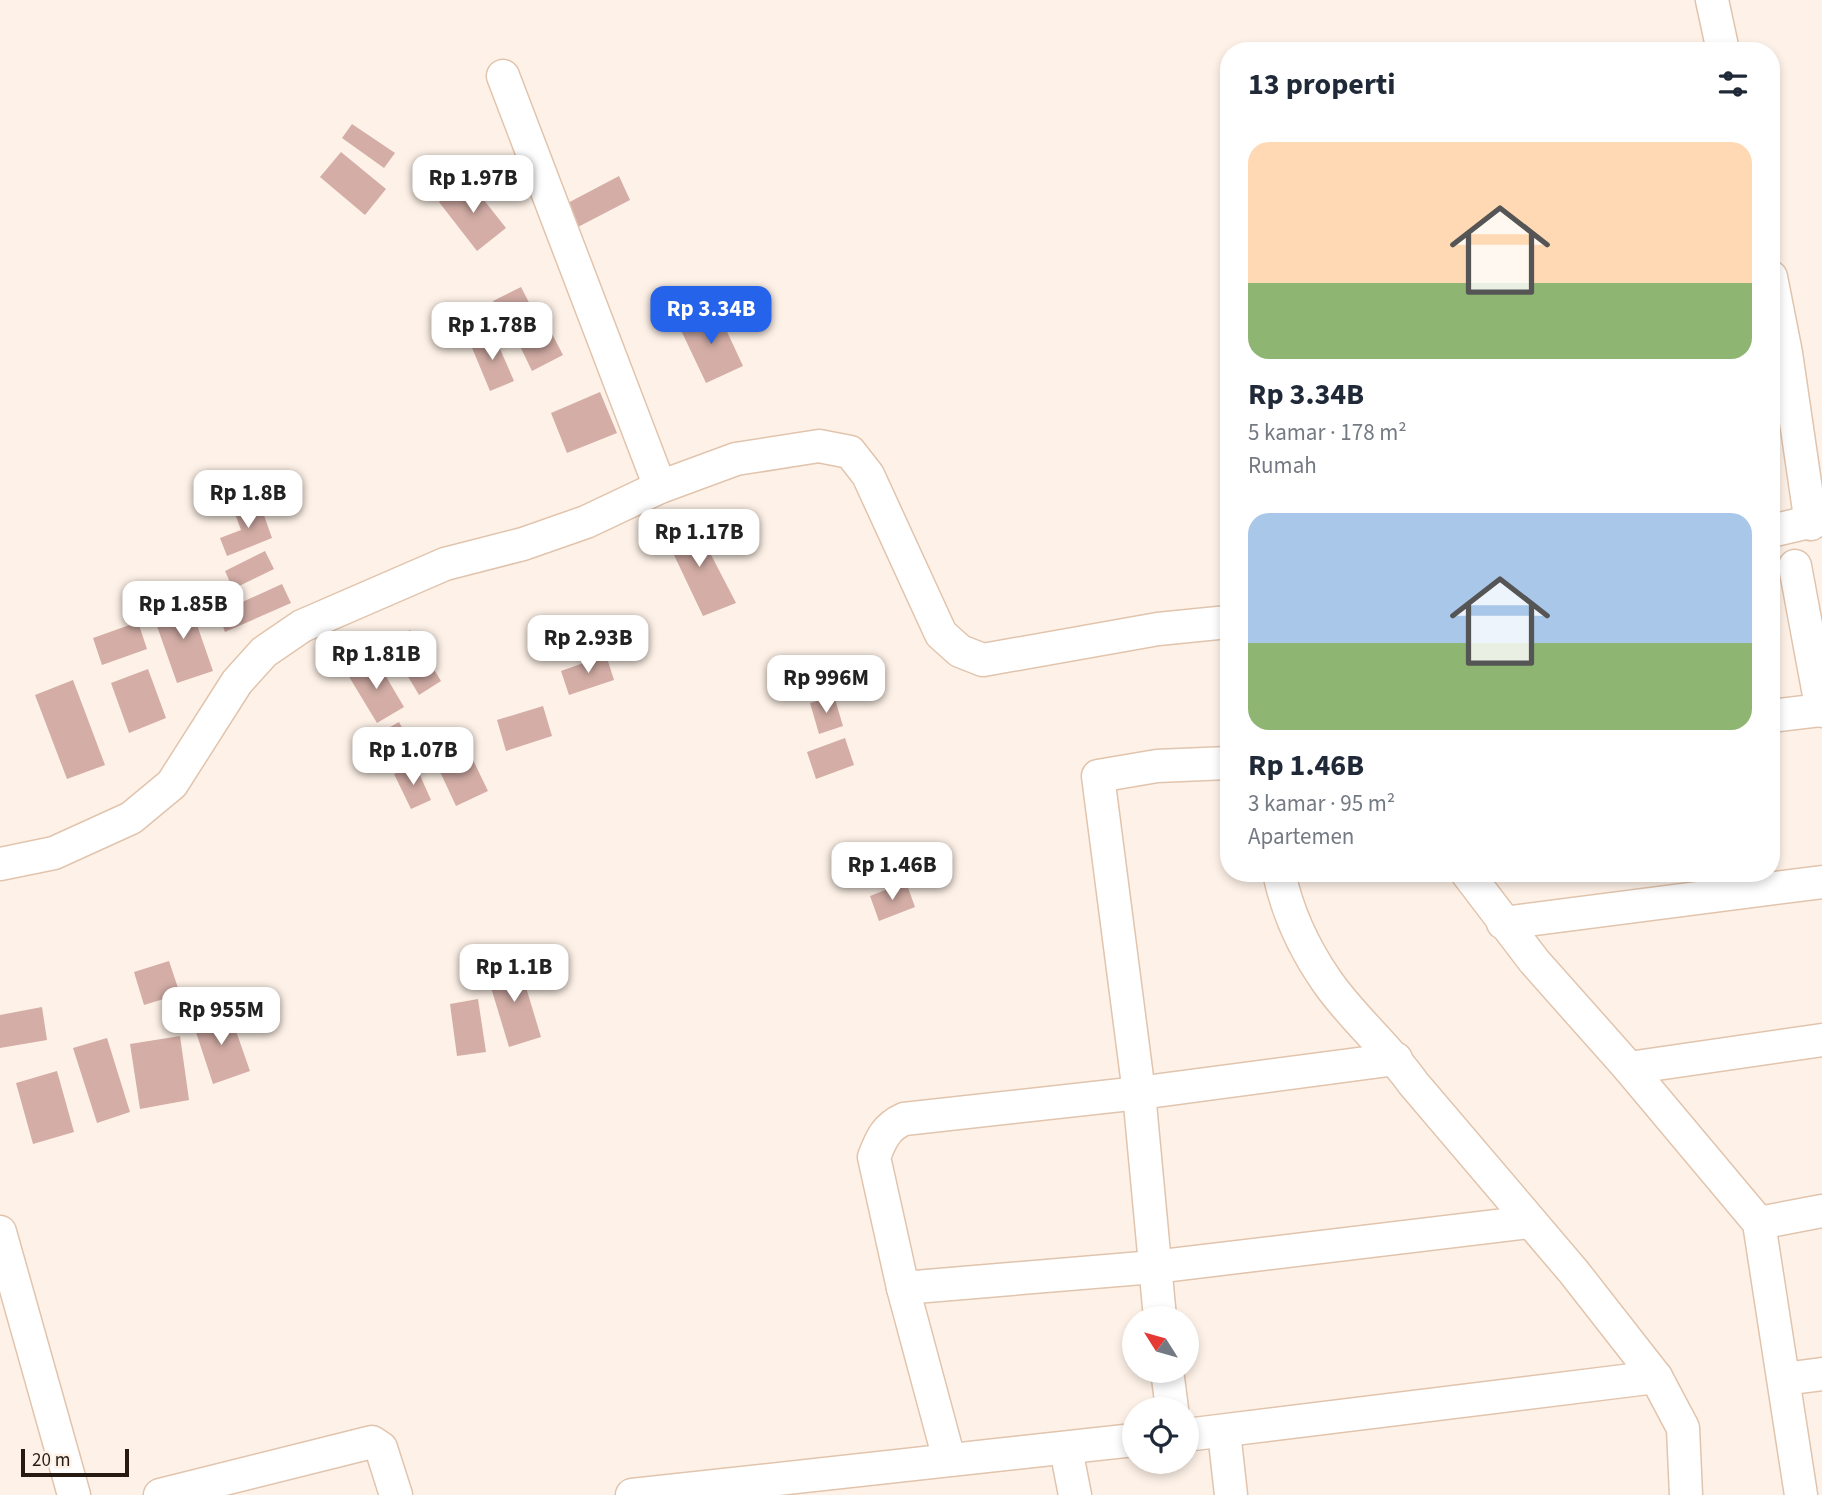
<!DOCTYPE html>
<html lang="id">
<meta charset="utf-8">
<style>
body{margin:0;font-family:"Source Sans 3",sans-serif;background:#f2f2f3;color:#1f2937;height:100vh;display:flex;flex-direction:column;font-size:26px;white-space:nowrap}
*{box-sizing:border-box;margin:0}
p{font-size:23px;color:#747a83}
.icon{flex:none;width:38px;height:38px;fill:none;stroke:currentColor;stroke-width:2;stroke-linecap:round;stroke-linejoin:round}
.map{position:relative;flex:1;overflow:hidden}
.panel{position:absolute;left:1220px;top:42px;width:560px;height:840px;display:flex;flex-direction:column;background:#fff;border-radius:28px;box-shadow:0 4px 10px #0003}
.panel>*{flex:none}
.needle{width:46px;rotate:307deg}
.tools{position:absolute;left:1122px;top:1306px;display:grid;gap:14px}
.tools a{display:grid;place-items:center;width:77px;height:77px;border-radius:50%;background:#fff;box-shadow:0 4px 10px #0003;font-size:35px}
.scale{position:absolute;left:21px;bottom:18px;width:108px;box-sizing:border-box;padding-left:7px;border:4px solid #261b13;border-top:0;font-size:19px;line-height:24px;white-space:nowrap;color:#261b13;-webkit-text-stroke:5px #fef2e8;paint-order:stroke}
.price{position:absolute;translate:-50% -60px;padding:0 16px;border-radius:14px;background:#fff;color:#222;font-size:23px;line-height:46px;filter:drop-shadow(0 2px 4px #0008)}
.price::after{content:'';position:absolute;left:50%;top:42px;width:21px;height:16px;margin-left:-10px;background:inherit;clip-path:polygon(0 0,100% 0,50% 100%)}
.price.active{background:#2563eb;color:#fff}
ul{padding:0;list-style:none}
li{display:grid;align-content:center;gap:14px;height:371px;padding:0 28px}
li span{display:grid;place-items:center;height:217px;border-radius:21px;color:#555}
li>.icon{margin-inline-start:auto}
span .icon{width:126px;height:126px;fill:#fffc;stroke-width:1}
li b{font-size:30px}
h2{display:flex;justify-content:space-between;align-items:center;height:84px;padding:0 28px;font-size:30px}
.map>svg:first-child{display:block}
.building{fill:#d3ada6}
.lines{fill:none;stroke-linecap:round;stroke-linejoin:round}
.street-casing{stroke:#e1c4ad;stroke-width:35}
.street{stroke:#fff;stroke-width:32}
</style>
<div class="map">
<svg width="1822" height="1495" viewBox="0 0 1822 1495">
<rect width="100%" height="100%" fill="#fef2e8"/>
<g class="building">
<path d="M352,124L395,153L384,168L342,138Z"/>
<path d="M341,152L386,189L365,215L320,177Z"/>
<path d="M619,176L630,200L576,228L564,205Z"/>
<path d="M468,180L506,228L477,251L439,202Z"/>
<path d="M521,287L537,318L510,333L493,301Z"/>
<path d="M716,308L743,366L706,383L679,326Z"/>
<path d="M549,328L563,355L532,371L519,344Z"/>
<path d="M493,333L514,381L490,391L470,343Z"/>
<path d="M600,392L617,433L567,453L551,413Z"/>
<path d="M259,501L272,538L227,556L220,538L241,530L234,511Z"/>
<path d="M693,520L736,603L703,616L664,534Z"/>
<path d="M265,551L274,569L233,589L225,571Z"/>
<path d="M282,584L291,603L225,632L218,613Z"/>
<path d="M188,599L213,671L177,683L152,612Z"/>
<path d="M138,622L147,649L102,665L93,638Z"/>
<path d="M410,630L441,681L419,695L388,643Z"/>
<path d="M606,655L614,680L569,695L561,671Z"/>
<path d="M375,658L404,707L377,723L348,675Z"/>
<path d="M148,669L166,718L129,733L111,683Z"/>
<path d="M73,680L105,765L67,779L35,695Z"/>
<path d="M834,696L843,726L819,734L810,703Z"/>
<path d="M543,706L552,736L506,751L497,720Z"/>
<path d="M399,722L411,744L375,764L363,742Z"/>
<path d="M459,731L488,791L456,806L428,746Z"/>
<path d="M845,738L854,765L816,779L807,752Z"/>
<path d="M415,764L431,800L411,809L394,774Z"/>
<path d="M906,882L915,907L879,921L870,896Z"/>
<path d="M169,961L180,994L144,1005L134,972Z"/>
<path d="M518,961L541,1037L509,1047L486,971Z"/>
<path d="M478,999L486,1052L457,1056L450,1004Z"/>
<path d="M42,1007L47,1040L0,1048V1015Z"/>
<path d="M229,1011L250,1071L213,1084L193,1023Z"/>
<path d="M180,1036L189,1100L140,1109L130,1044Z"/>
<path d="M107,1038L130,1112L97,1123L73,1048Z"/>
<path d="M57,1071L74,1132L33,1144L16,1083Z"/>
</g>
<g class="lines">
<g class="street-casing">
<g id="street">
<path d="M1712,0L1723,51"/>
<path d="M503,76L660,487"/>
<path d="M1771,277L1786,353L1811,524"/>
<path d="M1771,531L1822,519"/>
<path d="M1795,566L1822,711"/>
<path d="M1771,716L1822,710"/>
<path d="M0,864L54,853L131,818L172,784L237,682L264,652L302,626L445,564L523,544L586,522L660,487L736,459L819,446L850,452L868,475L941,634L960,651L983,660L1158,629L1228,622"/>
<path d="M1279,873C1287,911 1304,948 1326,980C1351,1017 1387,1046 1413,1083L1573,1271L1656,1377L1683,1428L1686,1495"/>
<path d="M1467,873L1534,961L1629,1068L1759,1223L1801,1495"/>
<path d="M1503,923L1822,882"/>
<path d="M1629,1068L1822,1040"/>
<path d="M1759,1223L1822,1211"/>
<path d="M0,1232L74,1495"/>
<path d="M903,1288L1154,1267L1529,1222"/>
<path d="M1160,1318L1139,1093L1098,776L1157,766L1228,763"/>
<path d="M1167,1370L1172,1409"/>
<path d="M1784,1379L1822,1374"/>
<path d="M1224,1432L1231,1495"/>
<path d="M1186,1435L1656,1377"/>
<path d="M1066,1449L1075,1495"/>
<path d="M949,1459L903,1288L874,1157C881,1139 886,1127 904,1119L1139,1093L1396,1059"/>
<path d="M160,1495L372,1442L381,1448L396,1495"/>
<path d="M632,1495L1134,1440"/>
</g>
</g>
<use href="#street" class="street"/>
</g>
</svg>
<div class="tools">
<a><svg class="needle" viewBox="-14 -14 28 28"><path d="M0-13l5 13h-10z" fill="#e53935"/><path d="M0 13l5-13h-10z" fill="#747a83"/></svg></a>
<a><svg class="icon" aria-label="locate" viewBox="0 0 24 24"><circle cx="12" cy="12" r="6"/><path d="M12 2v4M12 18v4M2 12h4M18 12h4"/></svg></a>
</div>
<div class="scale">20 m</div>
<b class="price" style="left:473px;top:215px">Rp 1.97B</b>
<b class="price active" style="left:711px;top:346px">Rp 3.34B</b>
<b class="price" style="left:492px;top:362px">Rp 1.78B</b>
<b class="price" style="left:248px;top:530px">Rp 1.8B</b>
<b class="price" style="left:699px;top:569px">Rp 1.17B</b>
<b class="price" style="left:183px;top:641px">Rp 1.85B</b>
<b class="price" style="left:588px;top:675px">Rp 2.93B</b>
<b class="price" style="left:376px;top:691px">Rp 1.81B</b>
<b class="price" style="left:826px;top:715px">Rp 996M</b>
<b class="price" style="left:413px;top:787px">Rp 1.07B</b>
<b class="price" style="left:892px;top:902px">Rp 1.46B</b>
<b class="price" style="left:514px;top:1004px">Rp 1.1B</b>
<b class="price" style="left:221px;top:1047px">Rp 955M</b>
<section class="panel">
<h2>13 properti<svg class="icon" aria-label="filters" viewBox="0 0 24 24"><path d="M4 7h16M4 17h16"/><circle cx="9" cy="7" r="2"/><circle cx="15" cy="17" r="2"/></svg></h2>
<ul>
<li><span style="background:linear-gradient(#ffd9b3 65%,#8fb573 0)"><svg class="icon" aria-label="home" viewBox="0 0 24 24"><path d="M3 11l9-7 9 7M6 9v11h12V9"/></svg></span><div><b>Rp 3.34B</b><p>5 kamar · 178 m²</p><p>Rumah</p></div></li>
<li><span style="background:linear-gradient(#a9c7e8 60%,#8fb573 0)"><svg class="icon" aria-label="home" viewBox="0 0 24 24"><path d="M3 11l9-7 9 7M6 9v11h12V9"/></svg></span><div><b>Rp 1.46B</b><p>3 kamar · 95 m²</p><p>Apartemen</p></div></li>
</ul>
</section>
</div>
